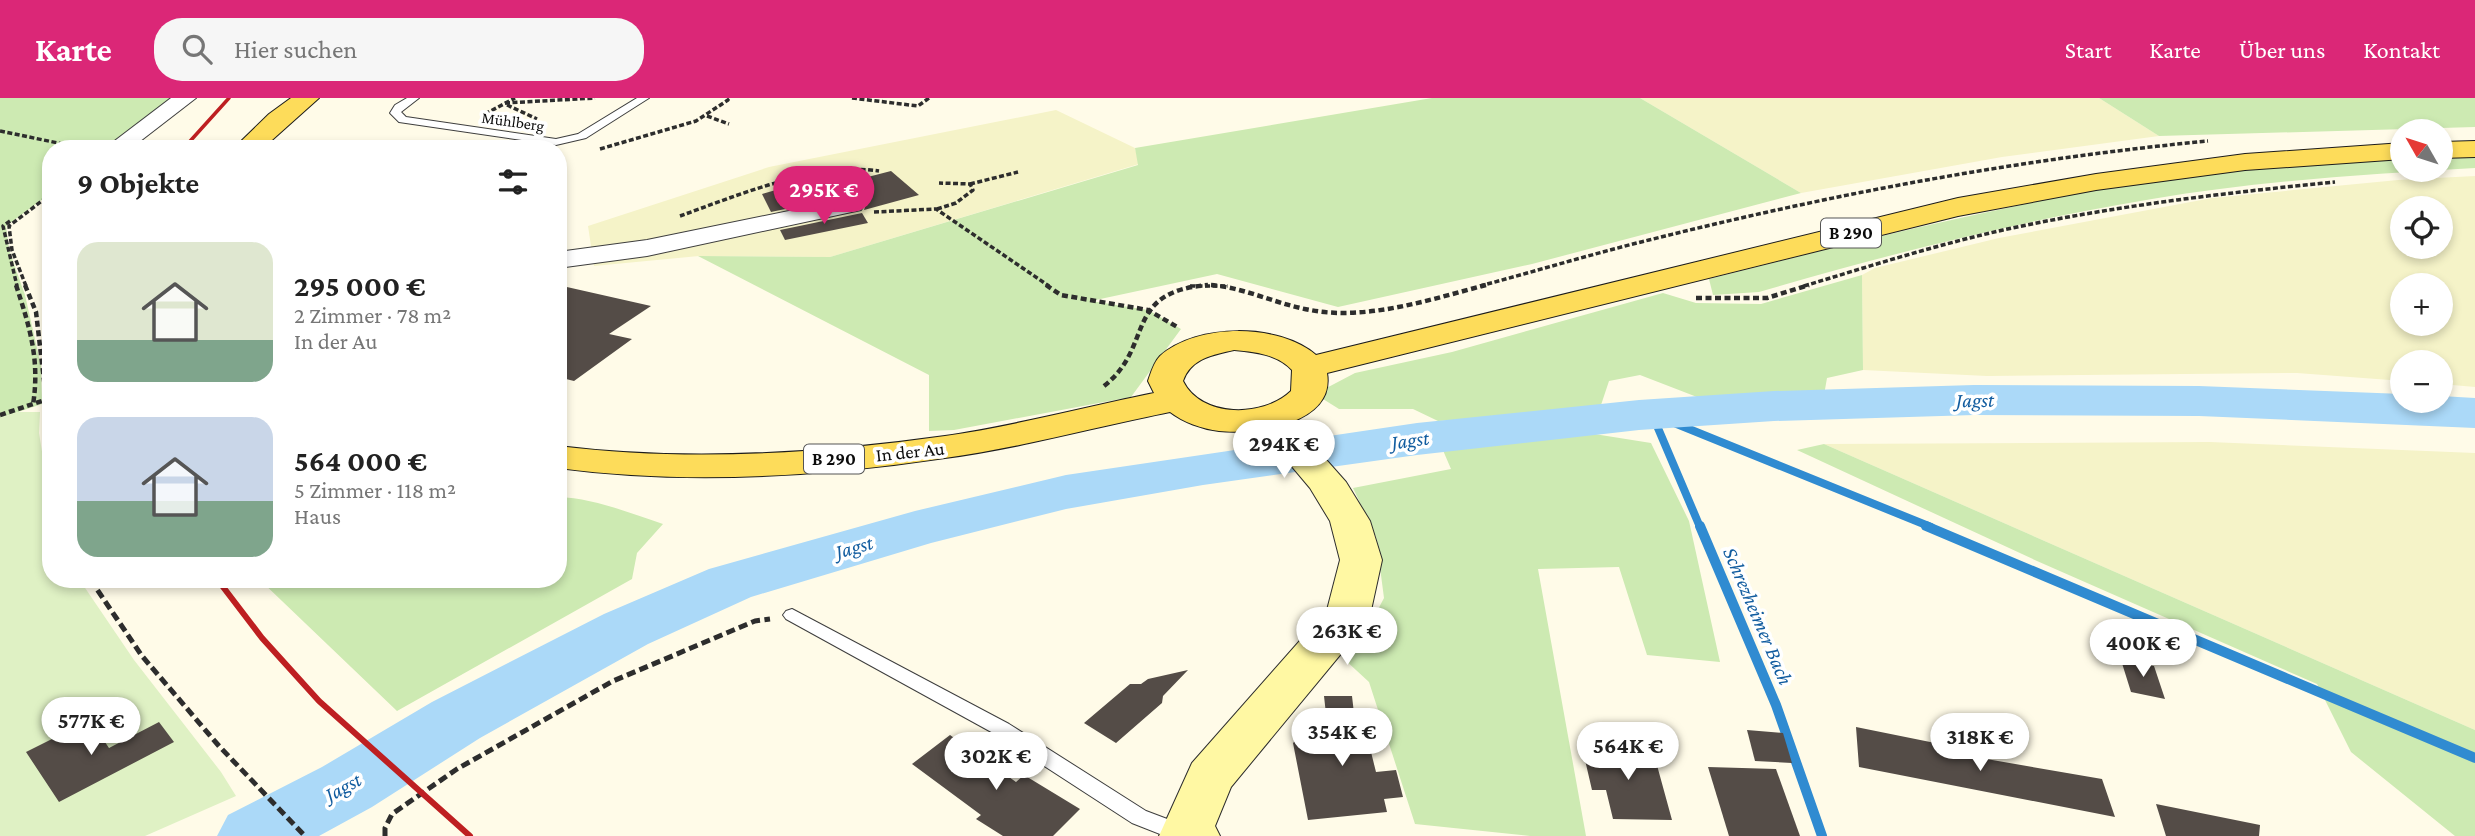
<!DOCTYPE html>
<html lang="de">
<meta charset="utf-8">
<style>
body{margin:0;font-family:"Crimson Pro",serif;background:#f6f6f6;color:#222;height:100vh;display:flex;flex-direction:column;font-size:26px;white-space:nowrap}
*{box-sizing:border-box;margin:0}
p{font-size:23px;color:#767676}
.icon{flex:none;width:38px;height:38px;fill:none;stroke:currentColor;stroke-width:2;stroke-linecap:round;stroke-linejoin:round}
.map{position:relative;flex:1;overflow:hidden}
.sheet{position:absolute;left:42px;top:42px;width:525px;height:448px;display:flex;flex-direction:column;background:#fff;border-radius:28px;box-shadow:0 4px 10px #0003}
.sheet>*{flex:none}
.needle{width:46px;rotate:309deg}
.tools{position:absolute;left:2390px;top:21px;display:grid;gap:14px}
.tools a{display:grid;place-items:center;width:63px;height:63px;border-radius:50%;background:#fff;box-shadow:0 4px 10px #0003;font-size:35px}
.price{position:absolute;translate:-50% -60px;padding:0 16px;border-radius:24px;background:#fff;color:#222;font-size:23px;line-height:46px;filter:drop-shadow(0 2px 4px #0008)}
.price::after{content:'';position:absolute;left:50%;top:42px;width:21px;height:16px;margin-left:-10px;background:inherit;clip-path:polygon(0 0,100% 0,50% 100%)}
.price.active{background:#db2777;color:#fff}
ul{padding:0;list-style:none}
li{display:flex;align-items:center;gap:21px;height:175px;padding:0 35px}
li span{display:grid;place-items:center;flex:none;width:196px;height:140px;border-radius:21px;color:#555}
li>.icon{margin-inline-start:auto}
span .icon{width:84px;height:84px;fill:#fffc;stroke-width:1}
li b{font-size:30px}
h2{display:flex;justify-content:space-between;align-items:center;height:84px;padding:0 35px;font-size:30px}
header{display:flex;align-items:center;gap:42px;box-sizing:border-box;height:98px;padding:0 35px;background:#db2777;color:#fff}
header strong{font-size:33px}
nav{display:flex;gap:38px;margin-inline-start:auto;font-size:24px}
.search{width:490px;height:63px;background:#f6f6f6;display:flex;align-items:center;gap:18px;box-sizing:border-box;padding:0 24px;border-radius:28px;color:#767676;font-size:26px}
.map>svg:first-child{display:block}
.farmland{fill:#f5f3c8;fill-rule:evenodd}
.green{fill:#cdeab2}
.pitch{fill:#dff1c4}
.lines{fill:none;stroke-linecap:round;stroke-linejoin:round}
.stream-far1{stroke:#308bd1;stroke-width:8}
.stream{stroke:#308bd1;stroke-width:10}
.river{fill:#abd9f8;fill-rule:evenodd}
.building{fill:#544c47}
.service-casing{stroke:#3e3e3e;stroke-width:2}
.minor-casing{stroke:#3e3e3e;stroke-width:2}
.secondary-casing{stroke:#2d2d2d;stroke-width:2}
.primary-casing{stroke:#1c1c1c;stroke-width:2}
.path-far2{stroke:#2d2d2d;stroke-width:3.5;stroke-dasharray:5 2.5;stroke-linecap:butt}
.path-far1{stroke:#2d2d2d;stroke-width:4.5;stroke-dasharray:6 3.5;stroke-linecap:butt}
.path{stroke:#2d2d2d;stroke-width:5;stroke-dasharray:9 4.5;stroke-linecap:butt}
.service{fill:#fff;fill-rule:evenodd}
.minor{fill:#fff;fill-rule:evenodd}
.secondary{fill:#fff8a3;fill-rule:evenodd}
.primary{fill:#fddc5a;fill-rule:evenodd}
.rail-far1{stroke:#be1f21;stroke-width:3.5}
.rail{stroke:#be1f21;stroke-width:6}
.labels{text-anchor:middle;stroke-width:7;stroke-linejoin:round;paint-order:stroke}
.far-street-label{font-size:16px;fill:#0b0b0b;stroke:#fff}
.shield{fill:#fff;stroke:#545454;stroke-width:2}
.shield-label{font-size:18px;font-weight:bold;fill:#0b0b0b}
.street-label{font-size:19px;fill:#0b0b0b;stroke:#fff}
.water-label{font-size:21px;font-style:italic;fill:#115c9f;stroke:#fff}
</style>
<header>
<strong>Karte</strong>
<div class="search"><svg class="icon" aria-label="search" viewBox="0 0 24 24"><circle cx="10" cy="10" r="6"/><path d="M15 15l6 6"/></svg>Hier suchen</div>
<nav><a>Start</a><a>Karte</a><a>Über uns</a><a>Kontakt</a></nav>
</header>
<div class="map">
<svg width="2475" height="738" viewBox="0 0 2475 738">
<rect width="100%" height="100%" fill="#fffbe8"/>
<g class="farmland">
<path d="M1640,0H2099L2159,38L2002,59L1801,95Z"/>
<path d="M1056,12L1135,50L1139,66L830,159L699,158L594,168L588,128L769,69Z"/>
<path d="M2475,78V289L2441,286V264H2403V283L2297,275L1987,278L1863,272L1862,177L1875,170L1999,140L2212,100L2398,82ZM2403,110H2441V149H2403ZM2403,187H2441V226H2403Z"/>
<path d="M2210,344L2475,355V632L1824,346Z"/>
</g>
<g class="green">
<path d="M0,0H181L111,51H51V95L6,128L9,152L25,197L41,268L42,306L0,320Z"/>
<path d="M1432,0H1640L1801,95L1532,166L1338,209L1217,176L1091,203L1148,212L1181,231L1131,299L954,332L929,333V277L698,158L830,159L1138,67L1135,50Z"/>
<path d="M2099,0H2475V29L2159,38Z"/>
<path d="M2475,59V70C2367,76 2258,83 2152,101C2019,123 1889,156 1759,194L1713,197L1709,181C1838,148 1966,116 2097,92C2197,74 2301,67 2403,62V72H2441V61Z"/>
<path d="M1862,177L1863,272L1827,280L1823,303L1697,299L1640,277L1609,283L1599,313L1438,323L1413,311H1339L1315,296L1355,275L1452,254L1663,195L1696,205L1761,206Z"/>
<path d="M1588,335L1651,345L1689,423L1720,564L1647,557L1619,469L1538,471L1586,738H1530L1415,726L1369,584L1344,561L1365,536L1384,500L1376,439L1353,390L1451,371L1442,350Z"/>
<path d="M1824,346L2475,632V738H2455L2351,654L2317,586L2037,463L1797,352Z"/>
<path d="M558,399C593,400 630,415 663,426L637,455L632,481L397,613L259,481H558Z"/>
</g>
<path class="pitch" d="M18,314H40L39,335L51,409V481H79L134,562L221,674L236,698L145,738H0V320Z"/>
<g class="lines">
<g class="stream-far1">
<path d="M1652,316L1931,429"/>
<path d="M1652,316L1700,429"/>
</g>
<g class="stream">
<path d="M1700,428L1776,607L1822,738"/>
<path d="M1926,428L2475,660"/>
</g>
<path class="river" d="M1974,287L2199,288L2403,296V303H2441V298L2475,300V330L2199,318L1974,317L1774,323L1639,332L1417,357L1203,387L1066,411L931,445L751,499L648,546L480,640L372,709L319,738H217L228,717L322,669L432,604L604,516L709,471L915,413L1066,377L1417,325L1639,302L1774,293Z"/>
</g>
<g class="building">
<path d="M891,73L919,97L864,112L866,106L863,101L851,97L771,114L762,96L793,87L802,96Z"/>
<path d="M862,115L868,125L785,142L780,132Z"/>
<path d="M558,187L651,208L609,236L632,241L574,283L558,279Z"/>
<path d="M2121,562L2154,568L2165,601L2131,594Z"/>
<path d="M1188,572L1163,598L1162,605L1116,645L1084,625L1130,586H1141L1148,581Z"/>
<path d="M1324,598H1352L1356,633L1367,638L1376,674L1396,672L1403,699L1384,701L1387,714L1308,722L1293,645L1302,636L1328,634Z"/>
<path d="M90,622L109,650L159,624L174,644L59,704L26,654Z"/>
<path d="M1856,629L1945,647L1946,654L2102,681L2115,719L1859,669Z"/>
<path d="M1747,632L1783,635L1792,665L1755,663Z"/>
<path d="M950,637L1016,684L1024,677L1080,711L1053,738H1003L976,721L981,717L912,666Z"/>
<path d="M1582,649H1652L1672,722L1613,721L1606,692H1592Z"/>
<path d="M1708,669L1776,671L1800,738H1729Z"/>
<path d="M2156,706L2260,727L2259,738H2166Z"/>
</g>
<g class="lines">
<g class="service-casing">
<g id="service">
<path d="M407,0H419L401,14L406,19L556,41L578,36L637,0H649L586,40L556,47L399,24L390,15L395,7Z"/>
<path d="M792,511L1009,626L1146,713L1191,730L1193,738H1165L1132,725L995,636L786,521L783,517L786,513Z"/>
</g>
</g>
<g class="minor-casing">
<g id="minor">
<path d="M171,0H196L130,51H104Z"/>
<path d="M852,100L861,102L864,107L861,112L647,158L558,170V154L647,142Z"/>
</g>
</g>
<g class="secondary-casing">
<path id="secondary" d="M1269,309L1282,312L1346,384L1370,423L1382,462L1370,517L1364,528L1231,689L1215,728L1220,738H1159L1192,665L1327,512L1340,462L1330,423L1310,390L1251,320L1256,312Z"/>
</g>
<g class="primary-casing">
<g id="primary">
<path d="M291,0H319L262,51H233L269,16Z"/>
<path d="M2475,43V59L2441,60V44Z"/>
<path d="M2403,45V61L2245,72L2096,92L1958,118L1327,275C1336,326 1255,337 1219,333C1202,331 1183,324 1170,314C1095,329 1020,350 945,360C818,379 686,387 558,370V348C686,364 817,356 945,338C1015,328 1085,309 1154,295L1148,283C1151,274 1154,264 1160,258C1197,225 1279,225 1316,257L1958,100L2096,76L2245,56ZM1234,252C1255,254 1277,256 1292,272L1291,293C1263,320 1201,320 1183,283C1191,260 1213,257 1234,252Z"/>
</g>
</g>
<g class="path-far2">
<path d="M852,0L918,8L929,0"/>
<path d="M505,5L595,0"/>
<path d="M507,7L537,21"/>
<path d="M485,16L515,0"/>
<path d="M707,18L729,26"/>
<path d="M2409,32H2432"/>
<path d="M0,33L87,51"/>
<path d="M600,51L696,23L728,2L726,0"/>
<path d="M2406,77L2439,75"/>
<path d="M970,86L1018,74"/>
<path d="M937,111L956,105L973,92L970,86L939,85"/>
<path d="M874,114L936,111L1049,188"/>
<path d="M680,118C738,97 817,64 879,73"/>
<path d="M10,123L3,128L17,188"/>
<path d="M26,188L12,152L9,128L51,96"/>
<path d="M1190,188H1228"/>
<path d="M1480,188C1536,173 1592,156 1649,142C1833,96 2019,61 2208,43"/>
<path d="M1804,188C1870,168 1936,147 2003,132C2113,108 2224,95 2335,84"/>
</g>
<g class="path-far1">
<path d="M16,187C30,230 40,262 33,307"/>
<path d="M25,187L36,214L51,342"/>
<path d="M1046,187L1061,197L1148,212L1179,230"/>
<path d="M1211,187C1246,190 1276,206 1310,212C1367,223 1432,201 1486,187"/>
<path d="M1696,200H1767L1809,187"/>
<path d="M1104,288C1155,248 1122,194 1208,187"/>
<path d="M0,317L48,301"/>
</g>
<g class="path">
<path d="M90,481L142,558L219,648L305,738"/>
<path d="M385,738V730L392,716L457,671L613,583L755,523L770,521"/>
</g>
<use href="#service" class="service"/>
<use href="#minor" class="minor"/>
<use href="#secondary" class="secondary"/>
<use href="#primary" class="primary"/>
<path class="rail-far1" d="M183,51L229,0"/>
<path class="rail" d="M217,481L262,540L319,603L470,738"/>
</g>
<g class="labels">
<g class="far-street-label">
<text transform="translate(513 23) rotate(8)" y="6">Mühlberg</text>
</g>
<g class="shield">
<rect x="1821" y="120.5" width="60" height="29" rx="5"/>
<rect x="804" y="346.5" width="60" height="29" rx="5"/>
</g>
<g class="shield-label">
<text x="1851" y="141">B 290</text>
<text x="834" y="367">B 290</text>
</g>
<g class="street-label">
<text transform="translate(910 353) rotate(-6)" y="7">In der Au</text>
</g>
<g class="water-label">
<text transform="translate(1975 302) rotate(-1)" y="7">Jagst</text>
<text transform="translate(1410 342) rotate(-8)" y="7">Jagst</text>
<text transform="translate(854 449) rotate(-16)" y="7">Jagst</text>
<text transform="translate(1758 518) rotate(67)" y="7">Schrezheimer Bach</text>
<text transform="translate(343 689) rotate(-29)" y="7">Jagst</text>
</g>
</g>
</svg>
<div class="tools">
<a><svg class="needle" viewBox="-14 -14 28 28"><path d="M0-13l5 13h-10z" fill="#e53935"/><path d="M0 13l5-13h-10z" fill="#767676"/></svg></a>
<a><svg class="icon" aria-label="locate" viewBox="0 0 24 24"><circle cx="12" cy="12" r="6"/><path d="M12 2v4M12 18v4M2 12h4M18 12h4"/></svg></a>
<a>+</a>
<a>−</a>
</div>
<b class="price active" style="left:824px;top:128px">295K €</b>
<b class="price" style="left:1284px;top:382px">294K €</b>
<b class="price" style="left:1347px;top:569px">263K €</b>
<b class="price" style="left:2143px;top:581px">400K €</b>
<b class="price" style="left:91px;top:659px">577K €</b>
<b class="price" style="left:1342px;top:670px">354K €</b>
<b class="price" style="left:1980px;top:675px">318K €</b>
<b class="price" style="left:1628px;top:684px">564K €</b>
<b class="price" style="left:996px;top:694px">302K €</b>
<section class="sheet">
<h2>9 Objekte<svg class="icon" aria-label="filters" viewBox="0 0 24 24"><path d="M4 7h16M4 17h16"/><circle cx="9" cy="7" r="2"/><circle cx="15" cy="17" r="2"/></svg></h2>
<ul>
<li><span style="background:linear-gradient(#dfe7d0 70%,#7fa58c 0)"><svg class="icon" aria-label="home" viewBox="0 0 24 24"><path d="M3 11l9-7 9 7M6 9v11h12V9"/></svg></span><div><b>295 000 €</b><p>2 Zimmer · 78 m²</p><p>In der Au</p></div></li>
<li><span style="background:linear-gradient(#c9d6e8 60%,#7fa58c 0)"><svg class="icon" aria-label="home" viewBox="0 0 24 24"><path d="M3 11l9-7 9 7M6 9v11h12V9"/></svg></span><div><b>564 000 €</b><p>5 Zimmer · 118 m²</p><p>Haus</p></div></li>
</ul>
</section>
</div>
